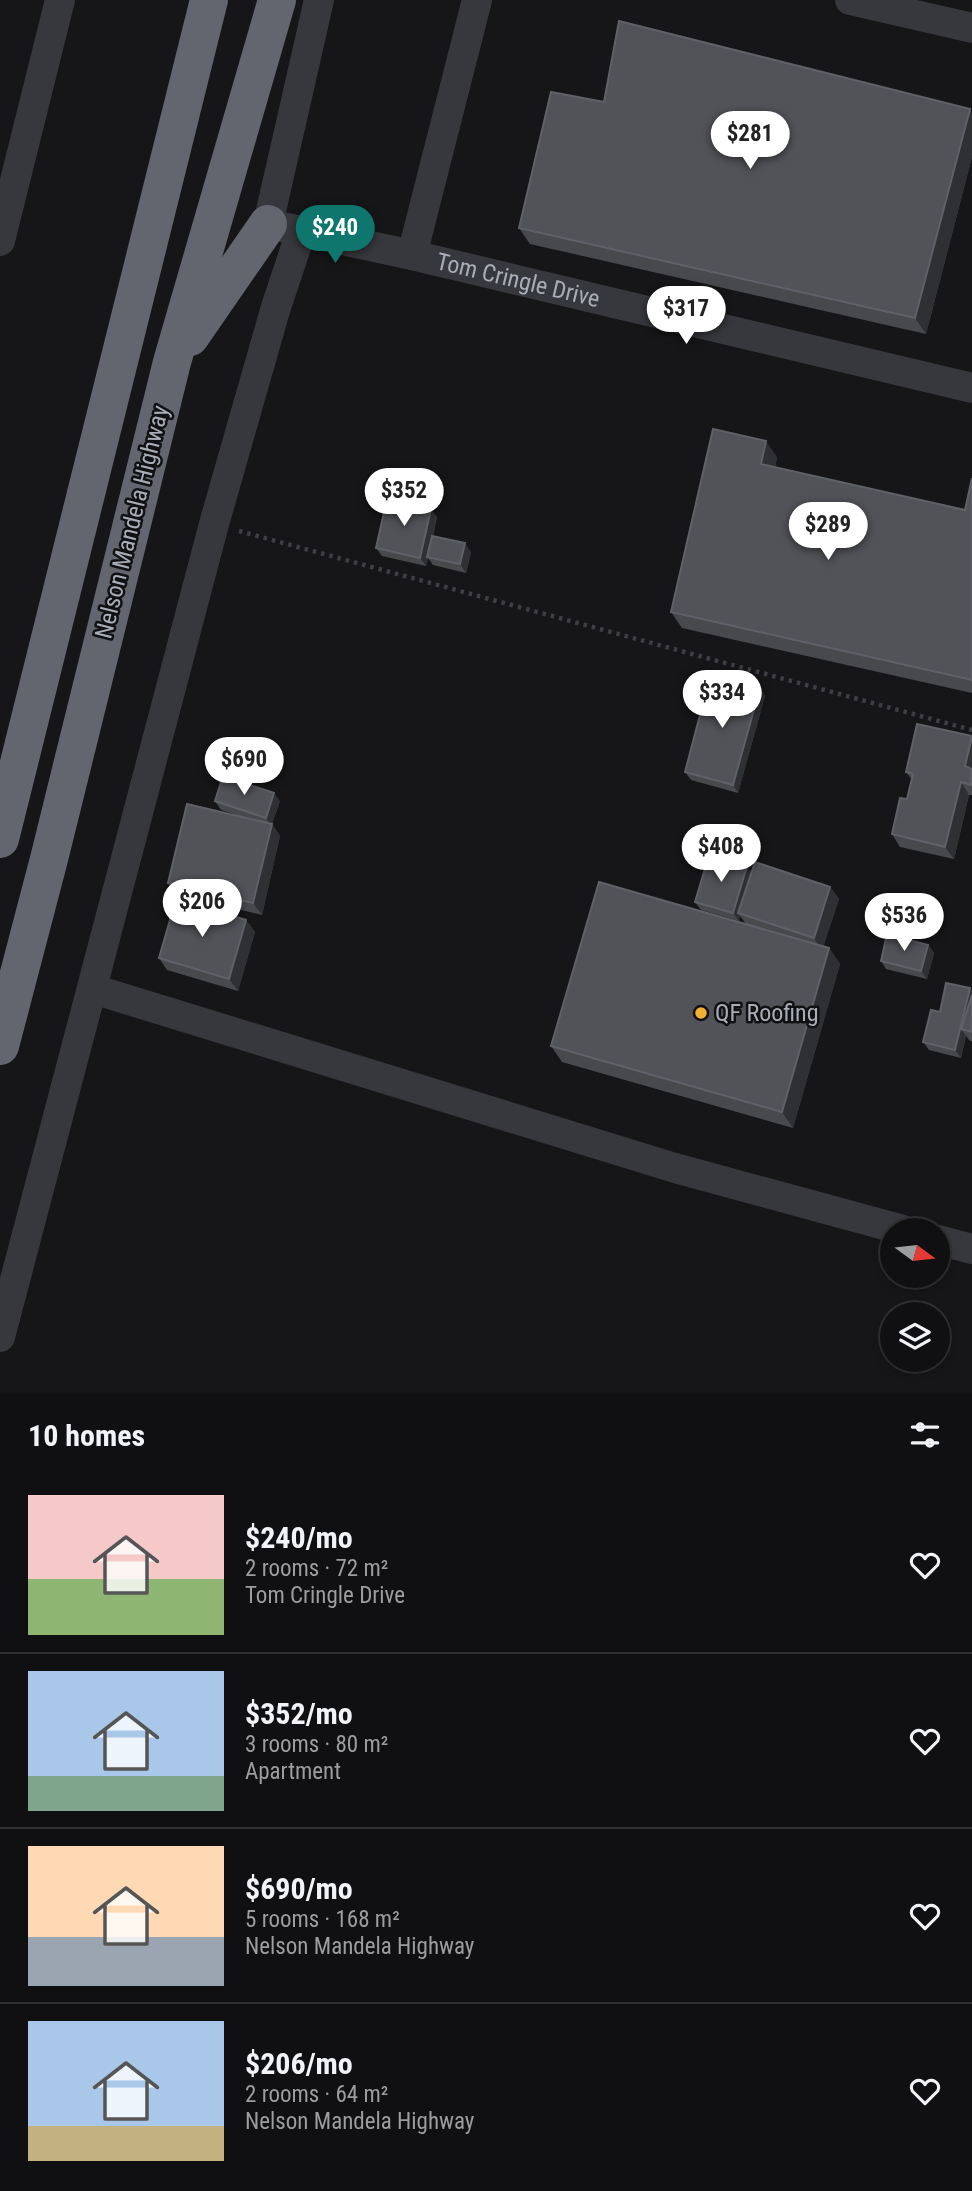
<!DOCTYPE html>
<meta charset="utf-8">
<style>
body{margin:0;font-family:"Roboto Condensed",sans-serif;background:#1e1e20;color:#f1f3f6;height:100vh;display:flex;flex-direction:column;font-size:26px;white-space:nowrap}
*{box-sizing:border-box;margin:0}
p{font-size:23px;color:#9c9d9f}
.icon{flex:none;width:38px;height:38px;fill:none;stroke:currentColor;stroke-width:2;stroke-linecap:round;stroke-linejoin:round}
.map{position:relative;height:1393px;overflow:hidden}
.panel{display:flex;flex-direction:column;background:#101012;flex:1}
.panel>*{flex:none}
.needle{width:46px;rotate:105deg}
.fabs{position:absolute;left:880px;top:1218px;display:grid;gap:14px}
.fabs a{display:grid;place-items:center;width:70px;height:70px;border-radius:50%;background:#101012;box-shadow:0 4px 10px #0003,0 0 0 2px #303032;font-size:35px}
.price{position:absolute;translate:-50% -60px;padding:0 16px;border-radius:24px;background:#fff;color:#222;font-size:23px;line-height:46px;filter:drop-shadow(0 2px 4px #0008)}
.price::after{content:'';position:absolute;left:50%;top:42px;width:21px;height:16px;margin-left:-10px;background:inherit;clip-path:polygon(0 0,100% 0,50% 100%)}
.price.active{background:#0f766e;color:#fff}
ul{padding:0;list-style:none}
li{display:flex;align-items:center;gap:21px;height:175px;padding:0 28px}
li+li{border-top:2px solid #303032}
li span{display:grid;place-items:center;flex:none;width:196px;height:140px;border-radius:0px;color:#555}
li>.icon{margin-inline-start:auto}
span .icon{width:84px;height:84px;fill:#fffc;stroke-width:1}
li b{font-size:30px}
h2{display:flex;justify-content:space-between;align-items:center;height:84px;padding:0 28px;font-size:30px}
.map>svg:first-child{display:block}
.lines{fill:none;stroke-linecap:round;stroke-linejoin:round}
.path{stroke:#3d3f44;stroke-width:4.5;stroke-dasharray:3.5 5;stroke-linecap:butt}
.minor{stroke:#37383d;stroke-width:30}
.highway{stroke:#63666e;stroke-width:38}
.wall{fill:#47494d}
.shaded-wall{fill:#2f3033}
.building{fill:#525359;stroke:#5f6168;stroke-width:2}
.poi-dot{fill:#f2b134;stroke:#111113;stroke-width:2.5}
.labels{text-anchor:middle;stroke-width:5;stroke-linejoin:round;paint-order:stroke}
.street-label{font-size:24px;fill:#a8adb8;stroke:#111113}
.poi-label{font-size:24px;fill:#a8adb8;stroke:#111113;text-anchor:start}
</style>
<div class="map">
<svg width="972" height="1393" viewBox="0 0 972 1393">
<rect width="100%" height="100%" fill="#161618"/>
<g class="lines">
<path class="path" d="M239,531L972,730"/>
<g class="minor">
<path id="s1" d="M319,0L268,224L412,255L972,388"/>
<path d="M850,0L972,28"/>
<path d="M0,241L60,0"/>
<path d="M412,255L477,0"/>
<path d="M93,989L675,1168L903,1230"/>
<path d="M938,1240L972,1249"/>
<path d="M0,1337L214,524L276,307L301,232"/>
</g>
<g class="highway">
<path d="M190,337L268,224"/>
<path d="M0,839L209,0"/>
<path d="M0,1046L49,859L172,362L277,0"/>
</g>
</g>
<g class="wall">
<path d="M604,102L970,109L972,113V157L926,334L530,244L519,228Z"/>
<path d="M777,457L775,468L965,510L972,478V693L682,628L671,612Z"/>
<path d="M437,517L433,536L471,552L466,573L433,565L428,558L426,566L382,556L376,548Z"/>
<path d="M760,688L765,696L738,793L691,780L685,772Z"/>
<path d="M972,736V795H969L954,859L900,847L892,834L907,799L912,780L906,772Z"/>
<path d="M215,801H280L272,824L280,836L262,915L177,895L168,883L246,818L221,810Z"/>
<path d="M751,873L830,887L839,899L823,947L829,948L840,964L793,1128L562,1062L551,1046L746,924L740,916L739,921L701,910L695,902Z"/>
<path d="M246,920L255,932L238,991L167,970L159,958Z"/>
<path d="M928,945L934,953L927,979L886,969L881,961Z"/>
<path d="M970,988L972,992V1041H970L966,1036L961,1058L929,1050L923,1042L940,1012Z"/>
</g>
<g class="shaded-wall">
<path d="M970,109L972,113V157L926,334L915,318Z"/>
<path d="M766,441L777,457L772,480L761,464Z"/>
<path d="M431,509L437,517L426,566L420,558Z"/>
<path d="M465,543L471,552L466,573L460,564Z"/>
<path d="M760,688L765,696L738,793L733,785Z"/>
<path d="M972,738V775L965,766Z"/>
<path d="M961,782L969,795L954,859L945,847Z"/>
<path d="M274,793L280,801L272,824L280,836L262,915L253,903L271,826L266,818Z"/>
<path d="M747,866L753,875L738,913L740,916L739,921L733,913Z"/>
<path d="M830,887L839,899L822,950L814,938Z"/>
<path d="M246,920L255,932L238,991L229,979Z"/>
<path d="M928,945L934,953L927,979L921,971Z"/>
<path d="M829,948L840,964L793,1128L782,1112Z"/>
<path d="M970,988L972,992V1011L961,1029L966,1036L961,1058L955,1050Z"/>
</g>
<g class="building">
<path d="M619,21L970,109L915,318L519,228L551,92L604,102Z"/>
<path d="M713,429L766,441L761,464L965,510L972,478V680L671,612Z"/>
<path d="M387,499L431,509L420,558L376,548Z"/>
<path d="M432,536L465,543L460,564L427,557Z"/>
<path d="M710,677L760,688L733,785L685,772Z"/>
<path d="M917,724L972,736L965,766L972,769L971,785L961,782L945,847L892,834L900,798L907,799L913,774L906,772Z"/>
<path d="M223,776L274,793L266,818L215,801Z"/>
<path d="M187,804L272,824L253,903L168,883Z"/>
<path d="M709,855L747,866L733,913L695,902Z"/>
<path d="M755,862L830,887L814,938L738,913Z"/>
<path d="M599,882L829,948L782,1112L551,1046Z"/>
<path d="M176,899L246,920L229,979L159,958Z"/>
<path d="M887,934L928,945L921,971L881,961Z"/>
<path d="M946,983L970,988L955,1050L923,1042L931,1010L940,1012Z"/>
<path d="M972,995V1032L961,1029Z"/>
</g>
<circle class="poi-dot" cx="701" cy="1013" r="7"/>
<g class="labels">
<g class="street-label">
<text dy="8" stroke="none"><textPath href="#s1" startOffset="486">Tom Cringle Drive</textPath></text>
<text transform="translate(132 522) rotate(-76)" y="8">Nelson Mandela Highway</text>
</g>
<g class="poi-label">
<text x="715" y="1021">QF Roofing</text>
</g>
</g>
</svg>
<div class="fabs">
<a><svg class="needle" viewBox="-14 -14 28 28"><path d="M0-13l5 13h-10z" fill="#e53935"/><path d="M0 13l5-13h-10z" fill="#9c9d9f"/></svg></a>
<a><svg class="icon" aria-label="layers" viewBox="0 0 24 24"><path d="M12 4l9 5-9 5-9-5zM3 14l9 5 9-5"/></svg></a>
</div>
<b class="price" style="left:750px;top:171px">$281</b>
<b class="price active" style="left:335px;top:265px">$240</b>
<b class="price" style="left:686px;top:346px">$317</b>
<b class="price" style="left:404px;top:528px">$352</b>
<b class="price" style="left:828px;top:562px">$289</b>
<b class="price" style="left:722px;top:730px">$334</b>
<b class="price" style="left:244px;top:797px">$690</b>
<b class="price" style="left:721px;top:884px">$408</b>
<b class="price" style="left:202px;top:939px">$206</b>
<b class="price" style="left:904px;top:953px">$536</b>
</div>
<section class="panel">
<h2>10 homes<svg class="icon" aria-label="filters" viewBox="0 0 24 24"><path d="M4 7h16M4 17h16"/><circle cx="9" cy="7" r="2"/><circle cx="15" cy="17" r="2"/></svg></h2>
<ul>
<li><span style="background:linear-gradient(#f6c9c9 60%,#8fb573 0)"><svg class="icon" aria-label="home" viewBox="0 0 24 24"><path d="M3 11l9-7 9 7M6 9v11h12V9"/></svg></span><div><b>$240/mo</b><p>2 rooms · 72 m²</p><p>Tom Cringle Drive</p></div><svg class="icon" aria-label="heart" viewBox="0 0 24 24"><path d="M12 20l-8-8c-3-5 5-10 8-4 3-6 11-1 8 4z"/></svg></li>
<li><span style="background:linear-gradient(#a9c7e8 75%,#7fa58c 0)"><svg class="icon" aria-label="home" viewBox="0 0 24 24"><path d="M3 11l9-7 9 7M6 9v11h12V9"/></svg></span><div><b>$352/mo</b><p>3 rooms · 80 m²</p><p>Apartment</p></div><svg class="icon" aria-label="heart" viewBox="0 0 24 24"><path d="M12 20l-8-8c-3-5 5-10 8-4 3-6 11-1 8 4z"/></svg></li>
<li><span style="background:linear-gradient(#ffd9b3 65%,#9aa5b1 0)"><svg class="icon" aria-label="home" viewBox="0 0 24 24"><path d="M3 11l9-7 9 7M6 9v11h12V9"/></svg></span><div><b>$690/mo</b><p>5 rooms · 168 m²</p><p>Nelson Mandela Highway</p></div><svg class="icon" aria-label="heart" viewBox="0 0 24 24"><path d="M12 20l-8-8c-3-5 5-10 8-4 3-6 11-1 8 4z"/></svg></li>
<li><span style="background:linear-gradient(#a9c7e8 75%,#c2b280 0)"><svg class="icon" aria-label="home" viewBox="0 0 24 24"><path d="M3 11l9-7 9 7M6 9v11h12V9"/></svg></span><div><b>$206/mo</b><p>2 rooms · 64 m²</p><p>Nelson Mandela Highway</p></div><svg class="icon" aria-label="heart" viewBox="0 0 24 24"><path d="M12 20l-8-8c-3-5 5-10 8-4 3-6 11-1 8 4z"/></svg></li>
</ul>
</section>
